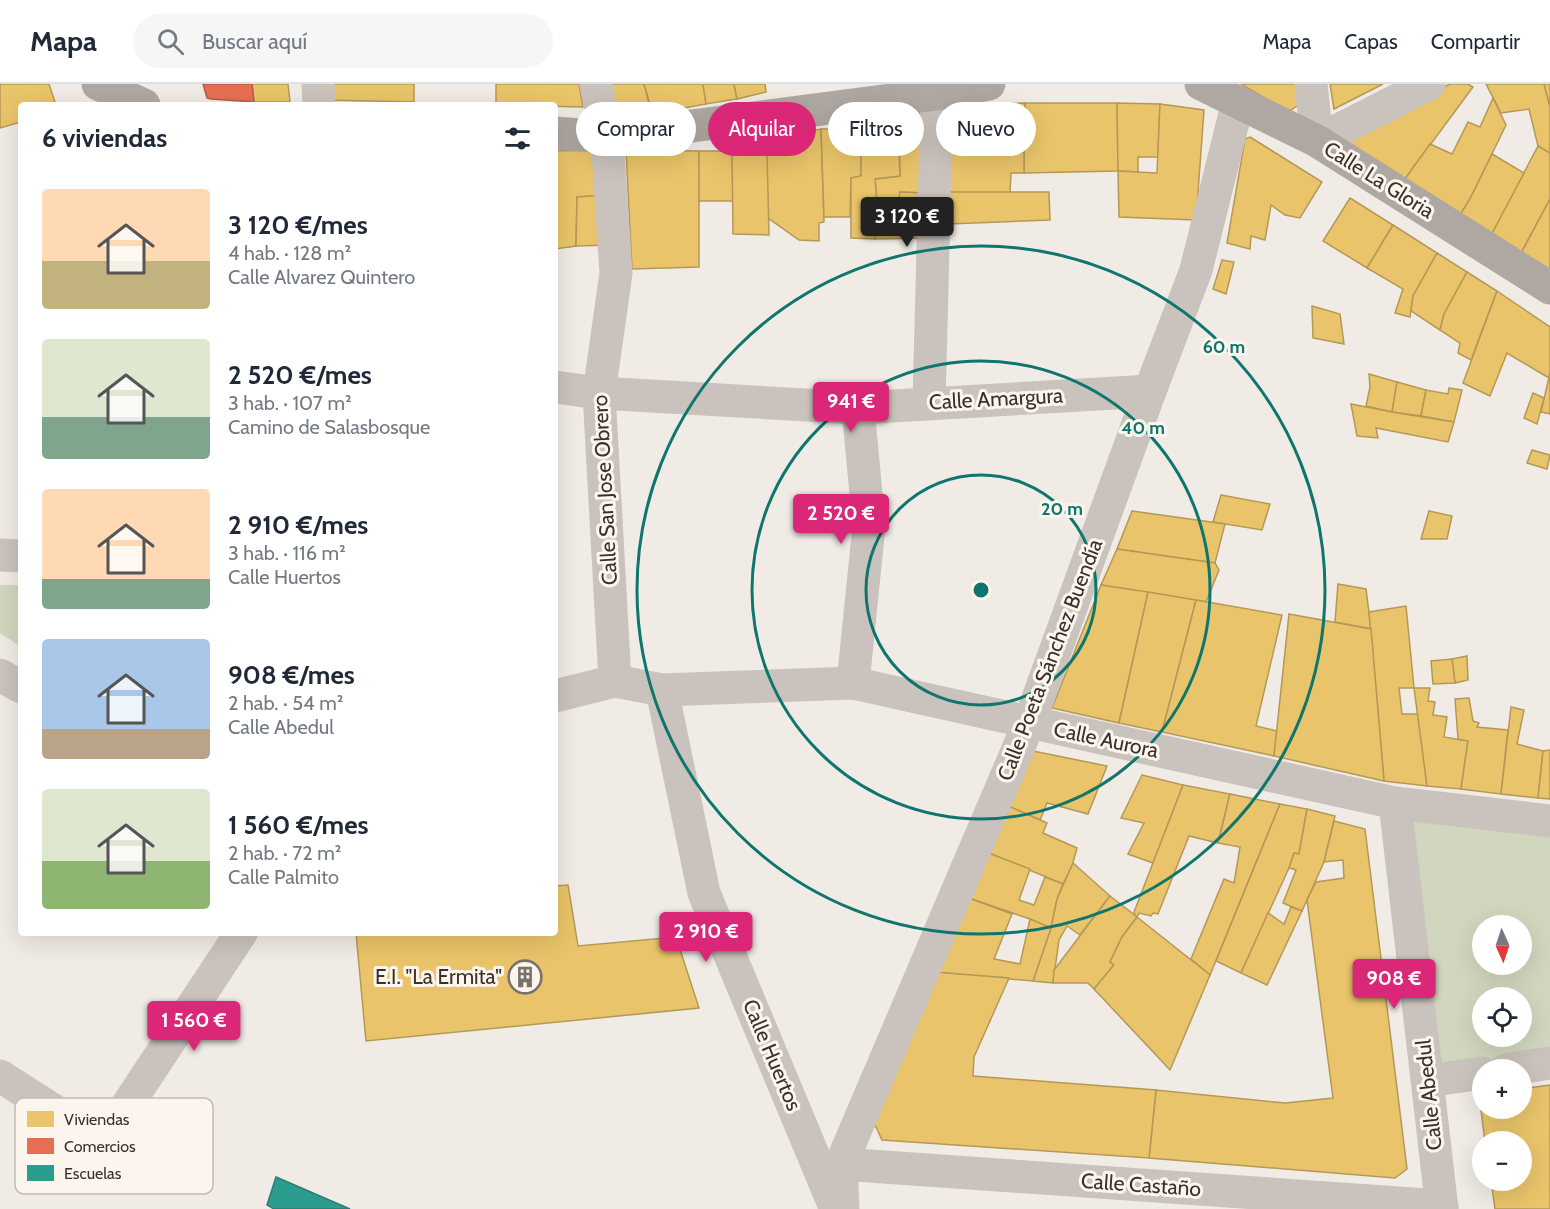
<!DOCTYPE html>
<html lang="es">
<meta charset="utf-8">
<style>
body{margin:0;font-family:Cabin,sans-serif;background:#f6f6f7;color:#1f2937;height:100vh;display:flex;flex-direction:column;font-size:22px;white-space:nowrap}
*{box-sizing:border-box;margin:0}
p{font-size:20px;color:#747a83}
.icon{flex:none;width:33px;height:33px;fill:none;stroke:currentColor;stroke-width:2;stroke-linecap:round;stroke-linejoin:round}
.map{position:relative;flex:1;overflow:hidden}
.drawer{position:absolute;left:18px;top:18px;width:540px;height:834px;display:flex;flex-direction:column;background:#fff;border-radius:6px;box-shadow:0 6px 24px #0002}
.drawer>*{flex:none}
.guide{position:absolute;left:576px;top:18px;width:570px;height:54px;display:flex;gap:12px}
.needle{width:39px;rotate:177deg}
.buttons{position:absolute;left:1472px;top:831px;display:grid;gap:12px}
.buttons a{display:grid;place-items:center;width:60px;height:60px;border-radius:50%;background:#fff;box-shadow:0 6px 24px #0002;font-size:30px}
.price{position:absolute;translate:-50% -51px;padding:0 14px;border-radius:6px;background:#db2777;color:#fff;font-size:20px;line-height:39px;filter:drop-shadow(0 2px 3px #0008)}
.price::after{content:'';position:absolute;left:50%;top:36px;width:18px;height:14px;margin-left:-9px;background:inherit;clip-path:polygon(0 0,100% 0,50% 100%)}
.price.current{background:#222;color:#fff}
ul{padding:0;list-style:none}
li{display:flex;align-items:center;gap:18px;height:150px;padding:0 24px}
li span{display:grid;place-items:center;flex:none;width:168px;height:120px;border-radius:6px;color:#555}
li>.icon{margin-inline-start:auto}
span .icon{width:72px;height:72px;fill:#fffc;stroke-width:1}
li b{font-size:26px}
h2{display:flex;justify-content:space-between;align-items:center;height:72px;padding:0 24px;font-size:26px}
.pill{padding:0 21px;border-radius:27px;background:#fff;box-shadow:0 6px 24px #0002;font-size:21px;line-height:54px}
.pill.current{background:#db2777;color:#fff}
header{display:flex;align-items:center;gap:36px;box-sizing:border-box;height:84px;padding:0 30px;background:#fff;border-bottom:2px solid #e0e1e3}
header strong{font-size:28px}
nav{display:flex;gap:33px;margin-inline-start:auto;font-size:21px}
.search{width:420px;height:54px;background:#f6f6f7;display:flex;align-items:center;gap:15px;box-sizing:border-box;padding:0 21px;border-radius:33px;color:#747a83;font-size:22px}
.map>svg:first-child{display:block}
.green{fill:#d1d7be;fill-rule:evenodd}
.homes{fill:#e9c46a;stroke:#b59857;stroke-width:1.5}
.shops{fill:#e76f51;stroke:#b45c45;stroke-width:1.5}
.schools{fill:#2a9d8f;stroke:#2f7c71;stroke-width:1.5}
.lines{fill:none;stroke-linecap:round;stroke-linejoin:round}
.minor{stroke:#cac3bd;stroke-width:33}
.major{stroke:#afa8a2;stroke-width:33}
.ring{fill:none;stroke:#0f766e;stroke-width:3}
.labels{text-anchor:middle;stroke-width:6;stroke-linejoin:round;paint-order:stroke}
.street-label{font-size:21px;fill:#3c302a;stroke:#fcf5ed}
.poi-label{font-size:21px;fill:#3c302a;stroke:#fcf5ed;text-anchor:end}
.key{fill:#fcf5ed;stroke:#c2bab2;stroke-width:1.5}
.key-label{font-size:16px;fill:#3c302a}
.centre{fill:#0f766e;stroke:#fcf5ed;stroke-width:3}
.ring-label{font-size:18px;text-anchor:middle;font-weight:bold;fill:#0f766e;stroke:#fcf5ed;stroke-width:6;stroke-linejoin:round;paint-order:stroke}
</style>
<header>
<strong>Mapa</strong>
<div class="search"><svg class="icon" aria-label="search" viewBox="0 0 24 24"><circle cx="10" cy="10" r="6"/><path d="M15 15l6 6"/></svg>Buscar aquí</div>
<nav><a>Mapa</a><a>Capas</a><a>Compartir</a></nav>
</header>
<div class="map">
<svg width="1550" height="1125" viewBox="0 0 1550 1125">
<rect width="100%" height="100%" fill="#f0ebe5"/>
<g class="green">
<path d="M0,501H21V563L0,549Z"/>
<path d="M1395,719L1550,737V979L1428,997ZM1482,842H1521V880H1482ZM1482,914H1521V952H1482Z"/>
</g>
<g class="homes">
<path d="M0,0H49L56,21H21V38L0,44Z"/>
<path d="M252,0H288L290,18H254Z"/>
<path d="M325,0H414V18L324,16Z"/>
<path d="M496,0H579L583,23L496,21Z"/>
<path d="M603,0H644L651,27L607,28Z"/>
<path d="M644,0H703L706,20L653,30Z"/>
<path d="M703,0H734L737,15L706,20Z"/>
<path d="M734,0H765L766,8L737,15Z"/>
<path d="M1241,0H1301L1303,18L1288,28Z"/>
<path d="M1330,0H1383L1334,25Z"/>
<path d="M1450,0H1468L1473,3L1402,99L1347,68V52Z"/>
<path d="M1486,0H1544L1550,22V69L1538,62L1529,25L1501,29Z"/>
<path d="M1544,0H1550V22Z"/>
<path d="M1493,14L1506,41L1470,115L1458,134L1402,99L1430,60L1452,70L1468,38L1480,43Z"/>
<path d="M1025,19H1117L1118,87L1024,89Z"/>
<path d="M1025,19L1024,68L985,65V20Z"/>
<path d="M1117,19L1160,20L1158,73H1138V88L1118,87Z"/>
<path d="M985,20V65L948,66L947,25Z"/>
<path d="M1160,20L1204,26L1196,136L1119,133L1118,87L1157,89Z"/>
<path d="M919,25L923,109L900,108L898,121L877,119L875,95L900,92L899,32Z"/>
<path d="M821,45L824,138L819,139V157L799,156L768,134L766,63L776,52Z"/>
<path d="M821,45H861V92L851,94L850,133H824Z"/>
<path d="M861,45L898,46L900,92L875,95L877,119L875,155L851,154V94L861,92Z"/>
<path d="M1250,53L1322,98L1300,134L1285,131L1271,121L1265,156L1251,152L1250,165L1227,159L1245,55Z"/>
<path d="M1538,62L1550,69V115L1519,173L1490,153Z"/>
<path d="M985,65L1024,68V89H1011L1010,109L980,110L948,108V66Z"/>
<path d="M597,66L604,111L577,113L576,162L555,165V67Z"/>
<path d="M626,66L699,67V183L632,185Z"/>
<path d="M699,67H732L733,117H699Z"/>
<path d="M732,67L767,68L769,151L733,150Z"/>
<path d="M1492,70L1524,89L1490,153L1458,134L1470,115Z"/>
<path d="M900,108L923,109L924,154L875,155L877,119L898,121Z"/>
<path d="M948,108H1049L1050,136L949,140Z"/>
<path d="M604,111L610,161L576,162L577,113Z"/>
<path d="M1350,114L1393,141L1367,184L1323,157Z"/>
<path d="M1550,115V192L1519,173Z"/>
<path d="M1393,141L1437,169L1413,212L1410,233L1395,229L1403,205L1367,184Z"/>
<path d="M1437,169L1467,188L1444,230L1440,246L1411,227L1413,212Z"/>
<path d="M1222,176L1234,178L1226,210L1213,205Z"/>
<path d="M1467,188L1497,207L1471,276L1458,269L1460,259L1440,246L1444,230Z"/>
<path d="M1497,207L1550,243V289L1549,294L1507,269L1490,312L1463,299Z"/>
<path d="M1312,222L1340,230L1344,260L1313,254Z"/>
<path d="M1550,289V330L1541,328Z"/>
<path d="M1369,290L1397,298L1392,328L1366,322L1370,303Z"/>
<path d="M1397,298L1426,306L1421,332L1392,328Z"/>
<path d="M1449,304L1462,306L1454,338L1421,332L1426,306L1448,310Z"/>
<path d="M1533,309L1544,314L1537,340L1524,334Z"/>
<path d="M1351,320L1392,328L1454,338L1448,358L1376,344L1378,354L1357,352Z"/>
<path d="M1532,366L1550,371L1547,385L1527,379Z"/>
<path d="M1221,411L1270,420L1262,446L1213,438Z"/>
<path d="M1132,427L1225,440L1215,479L1117,465Z"/>
<path d="M1429,427L1452,432L1447,455H1421Z"/>
<path d="M1117,465L1215,479L1219,486L1206,518L1101,501Z"/>
<path d="M1338,500L1366,505L1371,545L1335,538Z"/>
<path d="M1101,501L1148,508L1119,639L1052,624Z"/>
<path d="M1148,508L1196,516L1162,648L1119,639Z"/>
<path d="M1196,516L1282,531L1256,642L1277,647L1274,672L1162,648Z"/>
<path d="M1406,522L1414,604H1399L1402,630H1419L1427,702L1384,697L1369,528Z"/>
<path d="M1289,530L1371,545L1384,697L1274,672Z"/>
<path d="M1467,572L1468,596L1455,599L1452,575Z"/>
<path d="M1452,575L1455,599L1433,600L1431,577Z"/>
<path d="M1414,604H1430L1428,617L1435,618L1433,631L1447,633L1444,653L1468,657L1461,705L1427,702Z"/>
<path d="M1469,614L1473,637L1479,639L1477,643L1508,646L1501,710L1461,705L1468,657L1458,655L1455,615Z"/>
<path d="M1511,623L1524,626L1517,660L1543,667L1538,714L1501,710Z"/>
<path d="M1550,666V715L1538,714L1543,667Z"/>
<path d="M1033,667L1107,682L1088,730L1047,719L1040,736L1006,721Z"/>
<path d="M1142,691L1183,701L1153,779L1128,770L1144,739L1121,734Z"/>
<path d="M1183,701L1230,710L1218,759L1189,752L1158,830L1153,829L1151,832L1139,829L1137,833L1135,832L1134,828Z"/>
<path d="M1230,710L1280,720L1210,891L1191,875L1224,795L1234,799L1240,763L1218,759Z"/>
<path d="M1280,720L1307,725L1299,770L1294,769L1289,784L1241,889L1216,877Z"/>
<path d="M1006,721L1047,739L1043,749L1077,764L1072,782L1063,800L986,768Z"/>
<path d="M1307,725L1335,732L1324,778L1302,827L1283,819L1296,786L1289,784L1294,769L1299,770Z"/>
<path d="M1334,737L1365,745L1407,1085L1395,1094L1149,1074L1156,1006L1285,1019L1333,1014L1307,816L1316,798L1344,794L1343,776L1324,778Z"/>
<path d="M986,768L1030,785L1019,816L1034,821L1045,793L1063,800L1057,815L1051,844L1030,835L966,813Z"/>
<path d="M1073,779L1110,812L1080,851L1067,842L1059,856L1053,899L1033,897L1051,844L1057,815Z"/>
<path d="M568,801L578,862L676,853L699,924L366,957L356,849H555V802Z"/>
<path d="M1110,812L1137,833L1122,853L1110,878L1114,881L1094,905L1088,899H1053L1054,886Z"/>
<path d="M966,813L1012,830L994,875L1020,880L1030,835L1051,844L1033,897L934,888Z"/>
<path d="M1291,823L1302,827L1267,901L1241,889L1268,829L1284,840Z"/>
<path d="M1137,833L1210,891L1170,986L1094,905L1114,881L1110,878L1122,853Z"/>
<path d="M934,888L1009,894L974,973L973,992L1156,1006L1149,1074L882,1056L871,1032Z"/>
<path d="M1550,1001V1125H1495L1491,1096H1521V1058H1485L1479,1010L1482,1009V1024H1521V1005Z"/>
</g>
<path class="shops" d="M203,0H252L254,18L211,15L207,14Z"/>
<path class="schools" d="M276,1093L350,1125H274L267,1121Z"/>
<g class="lines">
<g class="minor">
<path d="M318,0L319,21"/>
<path d="M596,0L607,53L616,189L599,309L615,597"/>
<path d="M1311,0L1317,57L1429,0"/>
<path d="M555,303L599,309L858,324L1150,307"/>
<path d="M929,319L937,10"/>
<path d="M0,471L21,472"/>
<path d="M0,591L21,603"/>
<path d="M853,599L869,442L858,324"/>
<path d="M662,606L704,809L835,1123"/>
<path d="M555,612L615,597L662,606L853,599L1395,719L1550,737"/>
<path d="M1395,719L1442,1125"/>
<path d="M1505,986L1550,979"/>
<path d="M0,992L103,1058L241,849"/>
<path d="M1428,997L1482,989"/>
<path d="M841,1080L1442,1122"/>
<path d="M843,1125L841,1080L1029,639L1150,307L1196,186L1238,18"/>
</g>
<g class="major">
<path d="M98,0L144,21"/>
<path d="M1201,0L1317,57L1550,204"/>
<path d="M555,49L607,53L937,10L989,0"/>
</g>
</g>
<g class="ring">
<circle cx="981" cy="506" r="115"/>
<circle cx="981" cy="506" r="229"/>
<circle cx="981" cy="506" r="344"/>
</g>
<defs>
<g id="building-ring" transform="scale(1.725)"><circle r="9.5" fill="#fcf5ed" stroke="#7b716b" stroke-width="1.5"/><path d="M-4-6H4V6H1V3H-1V6H-4ZM-2.5-4.3h1.7v1.8h-1.7ZM.8-4.3h1.7v1.8H.8ZM-2.5-1h1.7V.8h-1.7ZM.8-1h1.7V.8H.8Z" fill="#7b716b"/></g>
</defs>
<g fill-rule="evenodd">
<use href="#building-ring" x="525" y="893"/>
</g>
<g class="labels">
<g class="street-label">
<text transform="translate(1379 96) rotate(32)" y="7">Calle La Gloria</text>
<text transform="translate(996 315) rotate(-3)" y="7">Calle Amargura</text>
<text transform="translate(605 406) rotate(-93)" y="7">Calle San Jose Obrero</text>
<text transform="translate(1050 576) rotate(-69)" y="7">Calle Poeta Sánchez Buendía</text>
<text transform="translate(1106 656) rotate(12)" y="7">Calle Aurora</text>
<text transform="translate(772 971) rotate(67)" y="7">Calle Huertos</text>
<text transform="translate(1429 1011) rotate(-96)" y="7">Calle Abedul</text>
<text transform="translate(1141 1101) rotate(4)" y="7">Calle Castaño</text>
</g>
<g class="poi-label">
<text x="502" y="900">E.I. "La Ermita"</text>
</g>
</g>
<rect x="15" y="1014" width="198" height="96" rx="9" class="key"/>
<rect x="27" y="1027" width="27" height="16" fill="#e9c46a"/>
<rect x="27" y="1054" width="27" height="16" fill="#e76f51"/>
<rect x="27" y="1081" width="27" height="16" fill="#2a9d8f"/>
<g class="key-label">
<text x="64" y="1041">Viviendas</text>
<text x="64" y="1068">Comercios</text>
<text x="64" y="1095">Escuelas</text>
</g>
<circle cx="981" cy="506" r="9" class="centre"/>
<g class="ring-label">
<text x="1224" y="269">60 m</text>
<text x="1143" y="350">40 m</text>
<text x="1062" y="431">20 m</text>
</g>
</svg>
<div class="buttons">
<a><svg class="needle" viewBox="-14 -14 28 28"><path d="M0-13l5 13h-10z" fill="#e53935"/><path d="M0 13l5-13h-10z" fill="#747a83"/></svg></a>
<a><svg class="icon" aria-label="locate" viewBox="0 0 24 24"><circle cx="12" cy="12" r="6"/><path d="M12 2v4M12 18v4M2 12h4M18 12h4"/></svg></a>
<a>+</a>
<a>−</a>
</div>
<b class="price current" style="left:907px;top:164px">3 120 €</b>
<b class="price" style="left:851px;top:349px">941 €</b>
<b class="price" style="left:841px;top:461px">2 520 €</b>
<b class="price" style="left:706px;top:879px">2 910 €</b>
<b class="price" style="left:1394px;top:926px">908 €</b>
<b class="price" style="left:194px;top:968px">1 560 €</b>
<div class="guide">
<a class="pill">Comprar</a>
<a class="pill current">Alquilar</a>
<a class="pill">Filtros</a>
<a class="pill">Nuevo</a>
</div>
<section class="drawer">
<h2>6 viviendas<svg class="icon" aria-label="filters" viewBox="0 0 24 24"><path d="M4 7h16M4 17h16"/><circle cx="9" cy="7" r="2"/><circle cx="15" cy="17" r="2"/></svg></h2>
<ul>
<li><span style="background:linear-gradient(#ffd9b3 60%,#c2b280 0)"><svg class="icon" aria-label="home" viewBox="0 0 24 24"><path d="M3 11l9-7 9 7M6 9v11h12V9"/></svg></span><div><b>3 120 €/mes</b><p>4 hab. · 128 m²</p><p>Calle Alvarez Quintero</p></div></li>
<li><span style="background:linear-gradient(#dfe7d0 65%,#7fa58c 0)"><svg class="icon" aria-label="home" viewBox="0 0 24 24"><path d="M3 11l9-7 9 7M6 9v11h12V9"/></svg></span><div><b>2 520 €/mes</b><p>3 hab. · 107 m²</p><p>Camino de Salasbosque</p></div></li>
<li><span style="background:linear-gradient(#ffd9b3 75%,#7fa58c 0)"><svg class="icon" aria-label="home" viewBox="0 0 24 24"><path d="M3 11l9-7 9 7M6 9v11h12V9"/></svg></span><div><b>2 910 €/mes</b><p>3 hab. · 116 m²</p><p>Calle Huertos</p></div></li>
<li><span style="background:linear-gradient(#a9c7e8 75%,#b9a48a 0)"><svg class="icon" aria-label="home" viewBox="0 0 24 24"><path d="M3 11l9-7 9 7M6 9v11h12V9"/></svg></span><div><b>908 €/mes</b><p>2 hab. · 54 m²</p><p>Calle Abedul</p></div></li>
<li><span style="background:linear-gradient(#dfe7d0 60%,#8fb573 0)"><svg class="icon" aria-label="home" viewBox="0 0 24 24"><path d="M3 11l9-7 9 7M6 9v11h12V9"/></svg></span><div><b>1 560 €/mes</b><p>2 hab. · 72 m²</p><p>Calle Palmito</p></div></li>
</ul>
</section>
</div>
